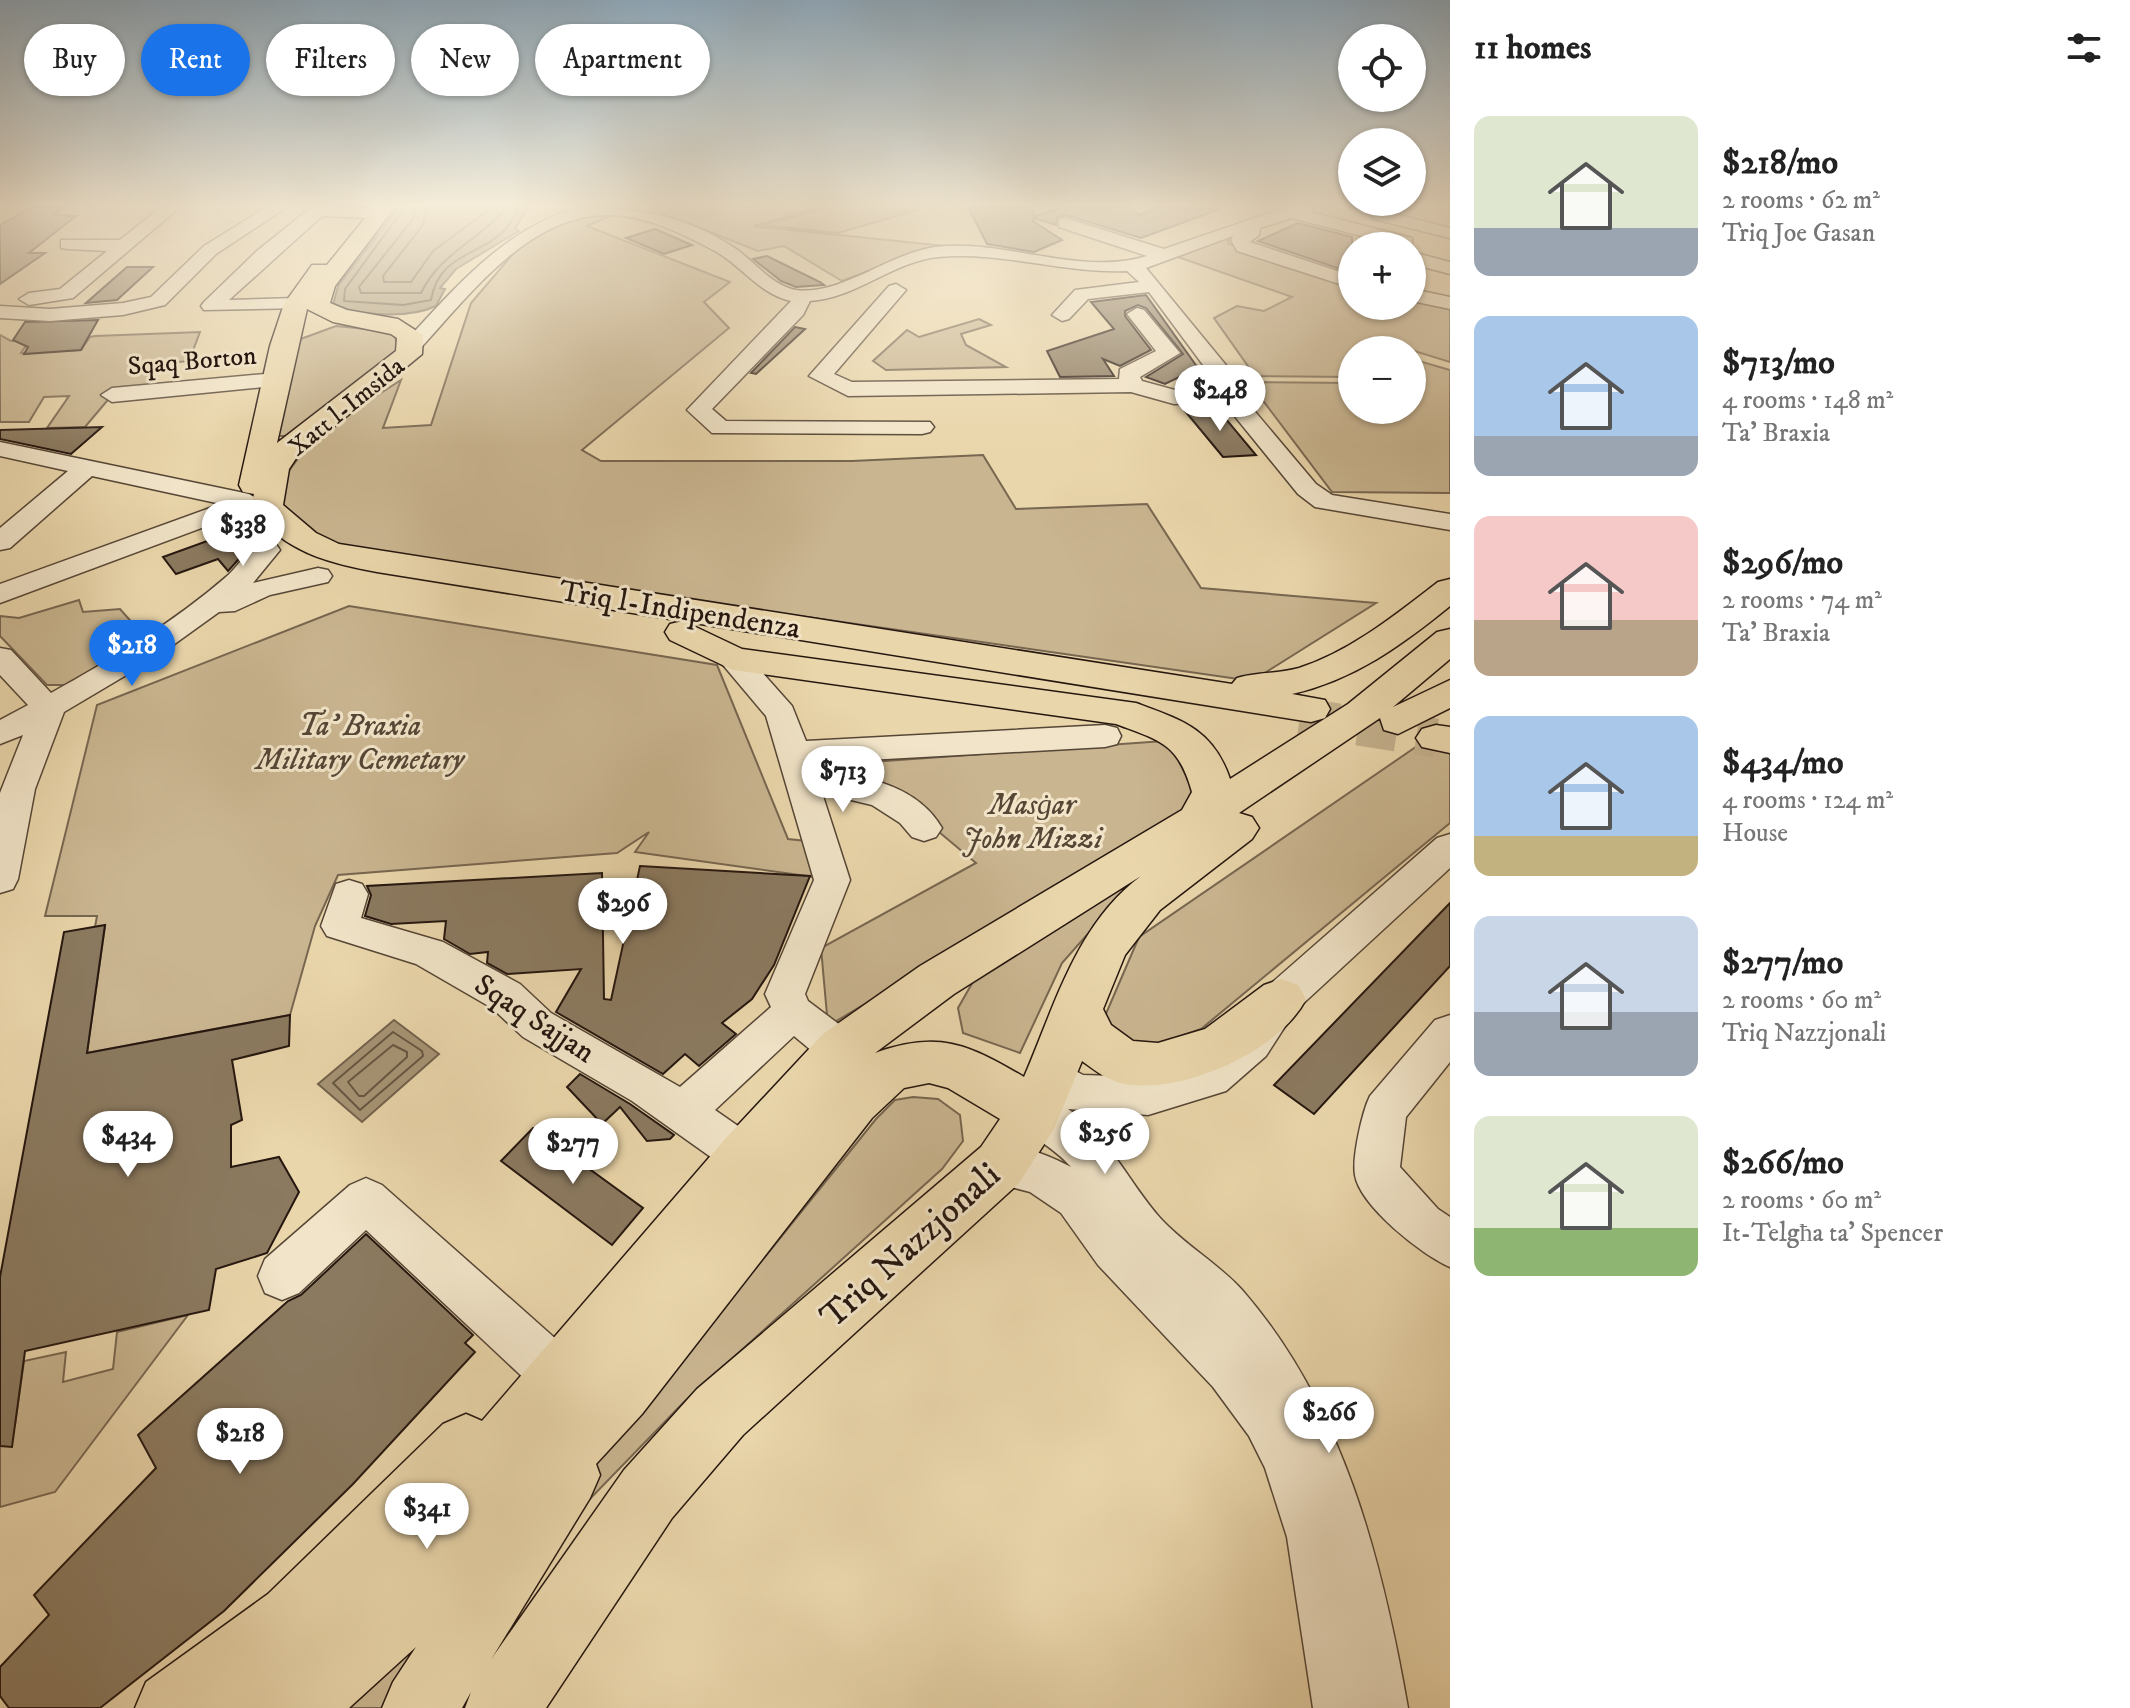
<!DOCTYPE html>
<meta charset="utf-8">
<style>
body{margin:0;font-family:"IM FELL DW Pica",serif;background:#f6f6f6;color:#222;height:100vh;display:flex;flex-direction:column;font-size:30px;white-space:nowrap}
*{box-sizing:border-box;margin:0}
p{font-size:26px;color:#767676}
.icon{flex:none;width:44px;height:44px;fill:none;stroke:currentColor;stroke-width:2;stroke-linecap:round;stroke-linejoin:round}
.map{position:relative;flex:1;overflow:hidden}
.drawer{display:flex;flex-direction:column;background:#fff;width:680px}
.drawer>*{flex:none}
.guide{position:absolute;left:24px;top:24px;width:760px;height:72px;display:flex;gap:16px}
.fabs{position:absolute;left:1338px;top:24px;display:grid;gap:16px}
.fabs a{display:grid;place-items:center;width:88px;height:88px;border-radius:50%;background:#fff;box-shadow:0 2px 6px #0004;font-size:40px}
.price{position:absolute;translate:-50% -68px;padding:0 18px;border-radius:28px;background:#fff;color:#222;font-size:26px;line-height:52px;filter:drop-shadow(0 2px 4px #0008)}
.price::after{content:'';position:absolute;left:50%;top:48px;width:24px;height:18px;margin-left:-12px;background:inherit;clip-path:polygon(0 0,100% 0,50% 100%)}
.price.selected{background:#1a73e8;color:#fff}
ul{padding:0;list-style:none}
li{display:flex;align-items:center;gap:24px;height:200px;padding:0 24px}
li span{display:grid;place-items:center;flex:none;width:224px;height:160px;border-radius:16px;color:#555}
li>.icon{margin-inline-start:auto}
span .icon{width:96px;height:96px;fill:#fffc;stroke-width:1}
li b{font-size:34px}
h2{display:flex;justify-content:space-between;align-items:center;height:96px;padding:0 24px;font-size:34px}
.chip{padding:0 28px;border-radius:36px;background:#fff;box-shadow:0 2px 6px #0004;font-size:28px;line-height:72px}
.chip.selected{background:#1a73e8;color:#fff}
main{display:flex;flex:1;min-height:0}
.map>svg:first-child{display:block}
.green{fill:#c9b590;stroke:#776650;stroke-width:2}
.water{fill:#a79576;stroke:#73624d;stroke-width:2}
.lines{fill:none;stroke-linecap:round;stroke-linejoin:round}
.shore{stroke:#665642;stroke-width:2}
.building{fill:#8b7a60;stroke:#25160f;stroke-width:2}
.highway-tunnel{stroke:#c3b08c;stroke-width:39;stroke-dasharray:39 20;stroke-linecap:butt}
.minor-casing{stroke:#564636;stroke-width:3}
.major-casing{stroke:#25160f;stroke-width:3}
.highway-casing{stroke:#25160f;stroke-width:3}
.minor{fill:#f1e4c8;fill-rule:evenodd}
.major{fill:#ead6ab;fill-rule:evenodd}
.highway{fill:#ead6ab;fill-rule:evenodd}
.labels{text-anchor:middle;stroke-width:6;stroke-linejoin:round;paint-order:stroke}
.far-street-label{font-size:26px;fill:#25160f;stroke:#f1e4c8}
.street-label{font-size:30px;fill:#25160f;stroke:#f1e4c8}
.park-label{font-size:30px;font-style:italic;fill:#564636;stroke:#f1e4c8}
.near-street-label{font-size:36px;fill:#25160f;stroke:#f1e4c8}
</style>
<main>
<div class="map">
<svg width="1450" height="1708" viewBox="0 0 1450 1708">
<rect width="100%" height="100%" fill="#ead6ab"/>
<filter id="stains"><feTurbulence type="fractalNoise" baseFrequency=".0025" numOctaves="4"/><feColorMatrix values="0 0 0 0 .2 0 0 0 0 .09 0 0 0 0 .02 0 0 0 .5 -.17"/></filter>
<radialGradient id="worn" r=".72"><stop offset=".6" stop-color="#630" stop-opacity="0"/><stop offset="1" stop-color="#630" stop-opacity=".3"/></radialGradient>
<g class="green">
<path d="M647,207H823L753,226L945,246L920,251L842,281L784,246L758,251Z"/>
<path d="M829,207H909L917,210L838,233L762,225Z"/>
<path d="M612,215L587,226L730,282L704,302L729,328L582,450L601,461H852L983,455L1016,509L1147,504L1201,588L1376,603L1252,681L383,556C328,545 314,541 272,501C303,435 343,418 401,380L383,428L431,425L471,303L519,247L567,216Z"/>
<path d="M1236,234L1240,236L1228,241L1229,244L1352,284V306H1412V298L1450,306V362L1395,345L1389,350H1352V377L1255,376L1214,318L1237,306L1264,311L1292,297L1175,256Z"/>
<path d="M979,319L991,325L961,334L966,345L1006,367L886,370L873,361L907,330L919,337Z"/>
<path d="M336,326L394,332L399,353L289,436H274L295,341Z"/>
<path d="M200,332L189,361L156,364L148,387L112,395L85,427L47,428L69,396L44,397L29,422H0V335L11,341H29L21,353L81,350L90,337L95,336Z"/>
<path d="M1412,359L1450,370V493L1332,492L1249,382L1352,383V410H1412Z"/>
<path d="M79,600L83,612L120,609L145,637L67,685H47L0,636V616L19,618Z"/>
<path d="M349,606L717,665L788,839L816,842L814,877L635,852L649,832L617,853L338,875L315,926L290,1015L87,1053L105,926L95,927L97,916H45L97,705Z"/>
<path d="M1164,741L1195,768L1199,805L828,1026L821,948L976,863L857,763Z"/>
<path d="M1423,742L1450,747V823L1201,1029L1141,1050L1102,1023L1139,937Z"/>
<path d="M1147,867L1062,963L1020,1053L963,1033L958,1008L974,980Z"/>
<path d="M913,1097L938,1099L960,1115L963,1141L942,1169L684,1402L586,1503L572,1485L764,1258L876,1119L895,1100Z"/>
<path d="M188,1315L55,1492L0,1507V1429L15,1425L24,1361L66,1352L63,1382L113,1369L117,1332Z"/>
<path d="M480,1559L396,1708H331Z"/>
</g>
<g class="water">
<path d="M399,207H529L515,228L519,231L456,269L440,288L445,289L436,306C408,319 361,316 333,305L338,286Z"/>
<path d="M394,1020L439,1054L362,1122L318,1084Z"/>
</g>
<g class="lines">
<g class="shore">
<path d="M405,207L345,289L344,301L403,305L431,300C439,253 479,257 506,229C511,223 515,214 519,207"/>
<path d="M415,207L413,219L359,287L361,293H421C440,253 480,240 507,207"/>
<path d="M427,207L423,225L383,276L384,282H411L433,251L493,207"/>
<path d="M393,1032L422,1051L423,1056L360,1110L333,1083Z"/>
<path d="M393,1045L407,1052V1057L364,1096H359L348,1082Z"/>
</g>
</g>
<g class="building">
<path d="M32,207H65L54,215L76,216L29,253H45L0,284V225Z"/>
<path d="M968,207H1033L1034,217L1063,207H1129L1141,216L1155,207L1220,209L1141,238L1066,215L1057,217L1056,225L1034,218L1033,221L1062,240L1034,252L987,244Z"/>
<path d="M1298,223L1352,237V273L1258,241Z"/>
<path d="M655,229L692,245L664,254L626,238Z"/>
<path d="M767,256L820,282L824,285L796,287L781,281L753,259Z"/>
<path d="M127,267H153L117,300L86,303Z"/>
<path d="M1146,295L1198,368L1165,384L1146,377L1183,354L1146,308L1138,305L1125,311V316L1151,350L1120,366L1103,359L1114,376L1060,377L1047,351L1114,329L1091,302Z"/>
<path d="M98,320L81,350L24,354L28,347L13,340L25,322Z"/>
<path d="M795,327L805,329L756,374L751,373Z"/>
<path d="M1210,409L1221,413L1256,455L1223,457L1185,411Z"/>
<path d="M102,427L71,454L0,439V430Z"/>
<path d="M221,536L239,537L249,548L228,571L218,559L176,574L163,557Z"/>
<path d="M640,866L810,876L774,965L752,999L722,1023L736,1034L699,1066L685,1054L663,1074L556,1012L581,969L507,974L487,963L488,952L470,954L444,939L446,921L391,924L365,916L371,895L367,886L602,873L604,999L611,1000Z"/>
<path d="M1450,903V966L1314,1114L1274,1085Z"/>
<path d="M105,925L87,1053L290,1015L289,1046L232,1060L242,1120L231,1125V1167L279,1157L299,1192L267,1253L216,1269L209,1310L25,1351L12,1447L0,1446V1277L64,932Z"/>
<path d="M580,1074L630,1104L674,1135L670,1139L647,1141L620,1107L602,1124L567,1087Z"/>
<path d="M533,1128L643,1208L612,1245L501,1161Z"/>
<path d="M366,1234L473,1335L465,1343L475,1352L353,1484L224,1611L100,1708H9L0,1696V1667L49,1615L34,1595L156,1468L138,1435L288,1301L301,1295Z"/>
</g>
<g class="lines">
<path class="highway-tunnel" d="M1300,717L1436,738"/>
<g class="minor-casing">
<g id="minor">
<path d="M161,207H180L73,298L29,305L19,299L29,293L60,289L107,251L67,249L61,248V240H120Z"/>
<path d="M267,207H287L216,254L165,305L123,315L50,321L0,318V306L50,309L123,303L151,297L204,246Z"/>
<path d="M312,207L367,208L376,213L367,218L322,216L229,300L296,298L303,300L306,304L303,308L204,310L201,306L204,302L258,250Z"/>
<path d="M580,207C637,207 688,216 736,249C755,262 772,286 796,290C840,296 890,253 935,247C1004,238 1079,277 1147,256L1059,227V219L1065,218L1164,249L1284,208L1316,207L1310,212L1412,238V246H1400L1292,218L1260,228L1259,235L1250,242L1352,276V288L1237,251L1231,240L1233,236L1146,268L1234,375L1241,395L1316,484L1332,495L1450,514V530L1315,507L1298,494L1224,403L1174,404L1131,392L848,396L809,376L889,286L896,284L906,290L834,374L852,382L1119,379L1120,369L1156,351L1127,314L1137,308L1144,310L1180,353L1140,377L1142,381L1175,390L1217,389L1215,381L1149,292L1088,299L1069,319L1062,321L1052,315L1075,290L1139,282L1127,271C1064,274 1001,251 938,257C892,262 857,298 810,301L803,315L712,409L726,421L930,422L934,427L930,432L922,434L712,433L687,410L791,301C759,294 742,266 715,251C686,236 656,220 623,216C535,204 470,295 417,352H403L399,348L403,344C455,288 504,228 580,207Z"/>
<path d="M1152,207L1140,213L1131,208L1132,207Z"/>
<path d="M1380,210L1450,228V238L1374,219L1371,215Z"/>
<path d="M1412,252L1450,262V274L1412,264Z"/>
<path d="M1412,289L1450,297V309L1412,301Z"/>
<path d="M276,373L287,380L284,385L112,402L101,395L112,388Z"/>
<path d="M0,442L249,494L262,502L258,507L0,603V584L221,504L92,476L10,548L0,550V528L68,471L0,456Z"/>
<path d="M266,542L276,544L280,550L253,583L318,568L328,570L332,576L328,582L270,595L235,611L219,612L155,658L64,712L35,789L18,879L13,889L0,893V793L23,735L0,744V720L28,705L0,675V648L11,650L51,693C112,659 173,623 226,577C239,566 249,546 266,542Z"/>
<path d="M733,650L744,652L792,706L806,741L1105,725L1117,728L1121,736L1117,744L1105,747L813,763L815,768C861,776 916,783 942,828L936,837L924,841L912,837L900,823L872,805L822,793L850,880L805,994L808,1001L856,1037L862,1049L856,1061C830,1071 814,1052 794,1036L715,1110L761,1142L767,1156L761,1170L745,1176L729,1170L632,1101L523,1037L492,1008L416,964L327,936L321,926L336,884L349,880L362,884L368,894L361,918L443,942L520,984L551,1013L680,1087L771,1007L765,994L814,880L766,716L718,659L722,652Z"/>
<path d="M1450,834V868L1295,1011L1266,1056L1226,1091L1148,1115L1068,1109C1110,1137 1128,1182 1161,1219C1186,1246 1219,1264 1243,1291C1344,1408 1382,1560 1408,1708H1313L1287,1537L1265,1468L1249,1436L1213,1387L1098,1265L1061,1213L1030,1192L984,1180L977,1165L984,1150C1012,1140 1044,1153 1071,1167C1053,1146 1024,1135 1013,1112L1020,1098L1035,1093L1048,1098L1036,1089L1030,1076L1036,1063L1051,1058L1083,1075L1148,1077L1198,1063L1236,1032L1267,987L1437,838Z"/>
<path d="M1450,1015V1062L1406,1117L1400,1167L1438,1209L1450,1217V1267C1422,1255 1360,1206 1355,1175C1352,1158 1362,1112 1370,1096L1435,1020Z"/>
<path d="M366,1178L382,1185L566,1348L573,1366L566,1384L548,1391L530,1384L366,1230L299,1293L282,1300L265,1293L258,1276L265,1259L350,1185Z"/>
</g>
</g>
<g class="major-casing">
<path id="major" d="M466,1414L489,1424L499,1447L489,1470L318,1644L233,1708H135L146,1682L268,1594L443,1424Z"/>
</g>
<g class="highway-casing">
<g id="highway">
<path d="M374,207H395L335,286L330,303L347,310L398,319L423,335L422,354L297,457L289,469L283,505L316,533L339,544L1232,684L1237,678C1257,672 1278,674 1299,668C1351,651 1395,615 1438,582L1450,579V606C1402,645 1354,680 1292,694L1325,700L1330,709L1325,718L1311,722L377,572C327,563 282,551 251,507L254,494L243,492L239,485L270,346L284,304L312,265H327ZM307,309L333,322L391,334L397,338L396,351L277,443Z"/>
<path d="M683,621L742,649L1136,703C1182,720 1213,729 1230,779L1348,704L1437,632L1450,629V659L1393,707L1450,680V708L1398,734L1384,730L1380,718L1239,813L1252,817L1259,828L1252,839L1160,910L1125,955L1103,1009L1111,1025L1133,1041L1158,1043L1205,1029L1264,985L1281,979L1298,985L1306,999C1279,1052 1182,1094 1125,1084C1108,1081 1096,1071 1082,1061L1054,1129L1019,1183L743,1435L672,1518L546,1708H465L471,1692L462,1708H382L393,1682L416,1647L349,1708H214L225,1682L407,1508L726,1138L823,1034L920,966L1182,810L1192,792C1178,743 1161,741 1116,724L733,670L670,640L665,632L670,624ZM1141,876C1076,924 1054,1008 1024,1077C968,1044 938,1030 875,1053L954,994ZM929,1083L948,1088L1000,1119L981,1147L697,1389L624,1470L492,1658L590,1498L600,1475L596,1464L642,1414L872,1118L904,1088Z"/>
<path d="M1436,725L1450,727V753L1422,747L1416,738L1422,729Z"/>
</g>
</g>
<use href="#minor" class="minor"/>
<use href="#major" class="major"/>
<use href="#highway" class="highway"/>
</g>
<linearGradient id="sky" x2="0" y2="1"><stop stop-color="#8ea8ba"/><stop offset="0.46" stop-color="#f6edd9"/><stop offset="1" stop-color="#f6edd9" stop-opacity="0"/></linearGradient>
<rect width="1450" height="446" fill="url(#sky)"/>
<g class="labels">
<g class="far-street-label">
<text transform="translate(192 360) rotate(-5)" y="9">Sqaq Borton</text>
<text transform="translate(346 406) rotate(-39)" y="9">Xatt l-Imsida</text>
</g>
<g class="street-label">
<text transform="translate(680 609) rotate(9)" y="10">Triq l-Indipendenza</text>
<text transform="translate(535 1018) rotate(33)" y="10">Sqaq Sajjan</text>
</g>
<g class="park-label">
<text x="360" y="735">Ta' Braxia<tspan x="360" dy="34">Military Cemetary</tspan></text>
<text x="1032" y="814">Masġar<tspan x="1032" dy="34">John Mizzi</tspan></text>
</g>
<g class="near-street-label">
<text transform="translate(909 1244) rotate(-42)" y="13">Triq Nazzjonali</text>
</g>
</g>
<rect width="100%" height="100%" filter="url(#stains)"/>
<rect width="100%" height="100%" fill="url(#worn)"/>
</svg>
<div class="fabs">
<a><svg class="icon" aria-label="locate" viewBox="0 0 24 24"><circle cx="12" cy="12" r="6"/><path d="M12 2v4M12 18v4M2 12h4M18 12h4"/></svg></a>
<a><svg class="icon" aria-label="layers" viewBox="0 0 24 24"><path d="M12 4l9 5-9 5-9-5zM3 14l9 5 9-5"/></svg></a>
<a>+</a>
<a>−</a>
</div>
<b class="price" style="left:1220px;top:433px">$248</b>
<b class="price" style="left:243px;top:568px">$338</b>
<b class="price selected" style="left:132px;top:688px">$218</b>
<b class="price" style="left:843px;top:814px">$713</b>
<b class="price" style="left:623px;top:946px">$296</b>
<b class="price" style="left:1105px;top:1176px">$256</b>
<b class="price" style="left:128px;top:1179px">$434</b>
<b class="price" style="left:573px;top:1186px">$277</b>
<b class="price" style="left:1329px;top:1455px">$266</b>
<b class="price" style="left:240px;top:1476px">$218</b>
<b class="price" style="left:427px;top:1551px">$341</b>
<div class="guide">
<a class="chip">Buy</a>
<a class="chip selected">Rent</a>
<a class="chip">Filters</a>
<a class="chip">New</a>
<a class="chip">Apartment</a>
</div>
</div>
<section class="drawer">
<h2>11 homes<svg class="icon" aria-label="filters" viewBox="0 0 24 24"><path d="M4 7h16M4 17h16"/><circle cx="9" cy="7" r="2"/><circle cx="15" cy="17" r="2"/></svg></h2>
<ul>
<li><span style="background:linear-gradient(#dfe7d0 70%,#9aa5b1 0)"><svg class="icon" aria-label="home" viewBox="0 0 24 24"><path d="M3 11l9-7 9 7M6 9v11h12V9"/></svg></span><div><b>$218/mo</b><p>2 rooms · 62 m²</p><p>Triq Joe Gasan</p></div></li>
<li><span style="background:linear-gradient(#a9c7e8 75%,#9aa5b1 0)"><svg class="icon" aria-label="home" viewBox="0 0 24 24"><path d="M3 11l9-7 9 7M6 9v11h12V9"/></svg></span><div><b>$713/mo</b><p>4 rooms · 148 m²</p><p>Ta' Braxia</p></div></li>
<li><span style="background:linear-gradient(#f6c9c9 65%,#b9a48a 0)"><svg class="icon" aria-label="home" viewBox="0 0 24 24"><path d="M3 11l9-7 9 7M6 9v11h12V9"/></svg></span><div><b>$296/mo</b><p>2 rooms · 74 m²</p><p>Ta' Braxia</p></div></li>
<li><span style="background:linear-gradient(#a9c7e8 75%,#c2b280 0)"><svg class="icon" aria-label="home" viewBox="0 0 24 24"><path d="M3 11l9-7 9 7M6 9v11h12V9"/></svg></span><div><b>$434/mo</b><p>4 rooms · 124 m²</p><p>House</p></div></li>
<li><span style="background:linear-gradient(#c9d6e8 60%,#9aa5b1 0)"><svg class="icon" aria-label="home" viewBox="0 0 24 24"><path d="M3 11l9-7 9 7M6 9v11h12V9"/></svg></span><div><b>$277/mo</b><p>2 rooms · 60 m²</p><p>Triq Nazzjonali</p></div></li>
<li><span style="background:linear-gradient(#dfe7d0 70%,#8fb573 0)"><svg class="icon" aria-label="home" viewBox="0 0 24 24"><path d="M3 11l9-7 9 7M6 9v11h12V9"/></svg></span><div><b>$266/mo</b><p>2 rooms · 60 m²</p><p>It-Telgħa ta' Spencer</p></div></li>
</ul>
</section>
</main>
